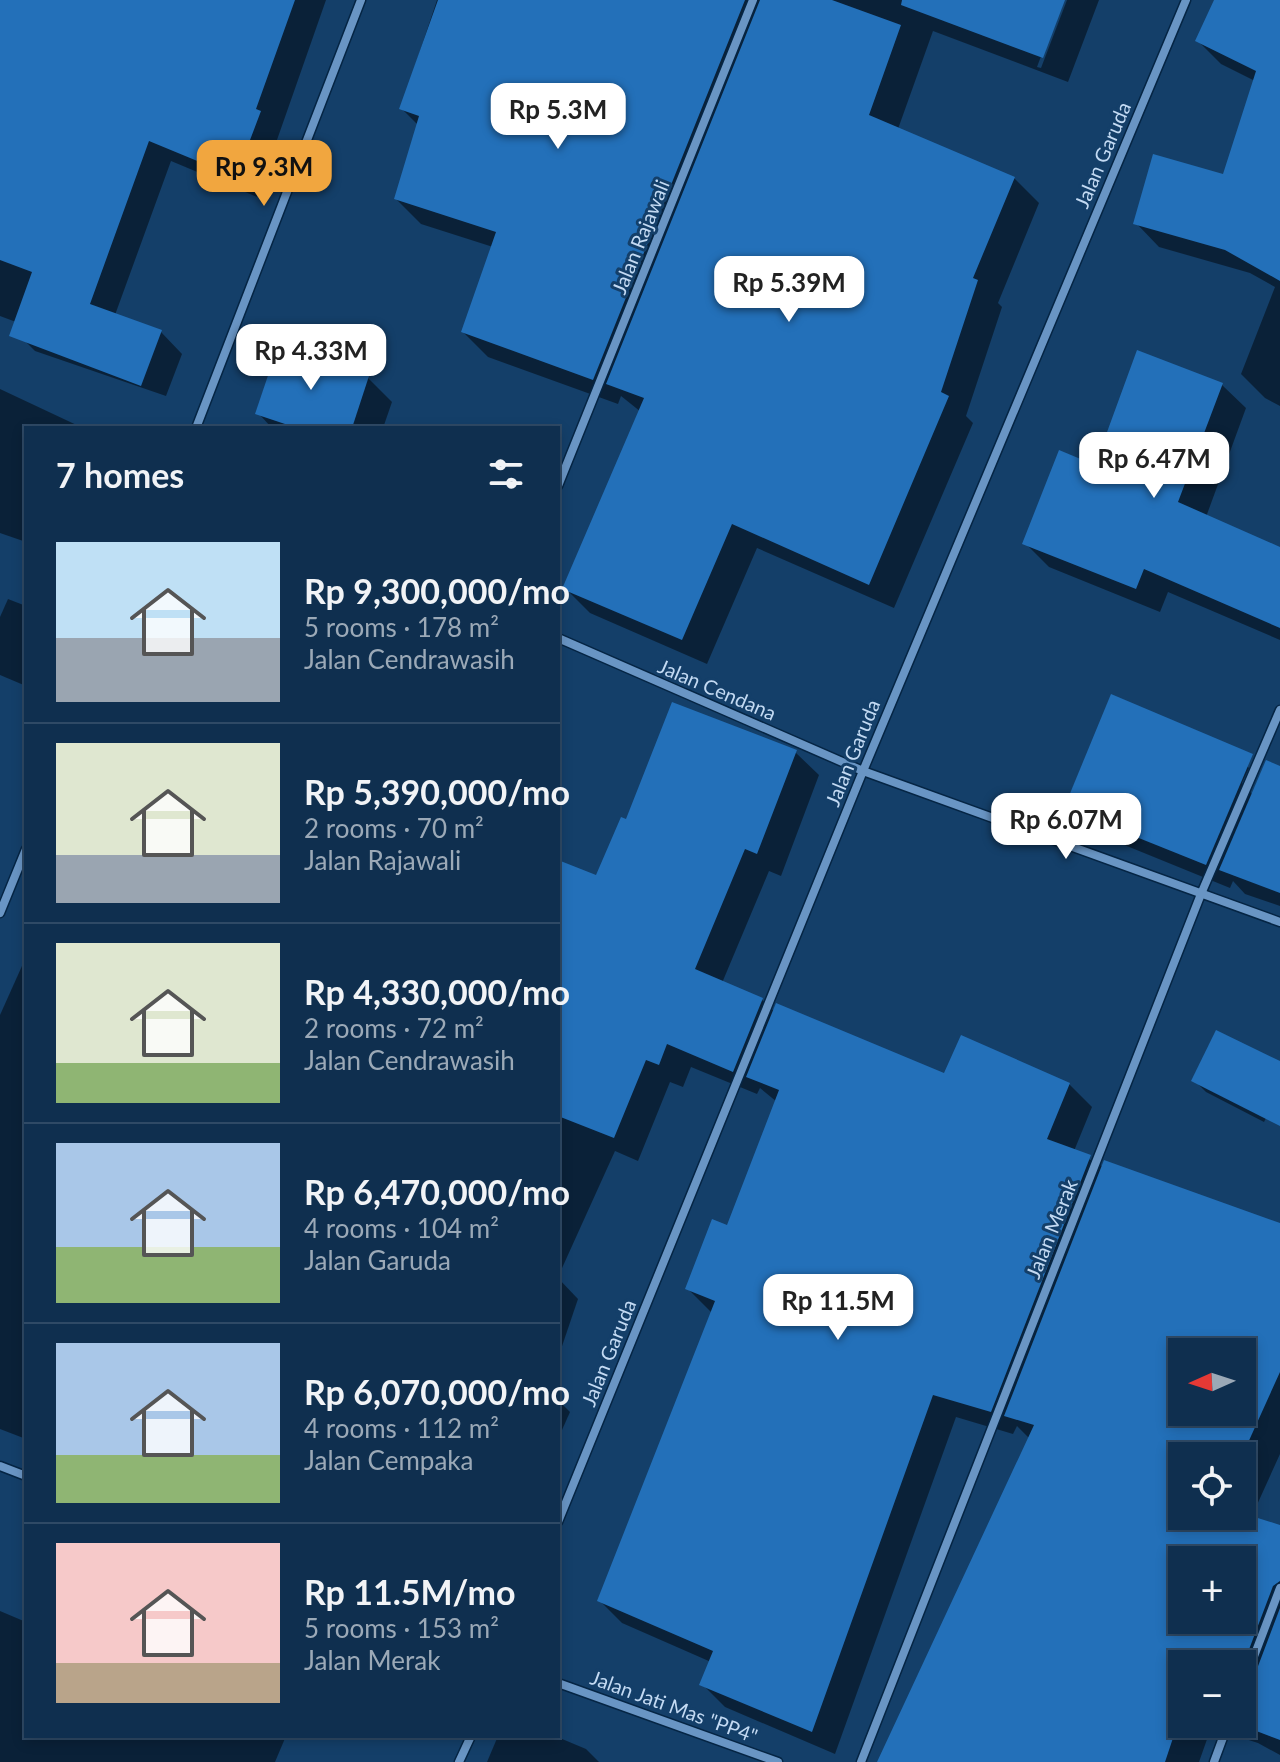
<!DOCTYPE html>
<meta charset="utf-8">
<style>
body{margin:0;font-family:Lato,sans-serif;background:#1d3b59;color:#f1f3f6;height:100vh;display:flex;flex-direction:column;font-size:30px;white-space:nowrap}
*{box-sizing:border-box;margin:0}
p{font-size:26px;color:#9ba9b7}
.icon{flex:none;width:44px;height:44px;fill:none;stroke:currentColor;stroke-width:2;stroke-linecap:round;stroke-linejoin:round}
.map{position:relative;flex:1;overflow:hidden}
.sheet{position:absolute;left:24px;top:426px;width:536px;height:1312px;display:flex;flex-direction:column;background:#0f2f4f;border-radius:0px;box-shadow:0 4px 12px #0003,0 0 0 2px #2f4a66}
.sheet>*{flex:none}
.needle{width:52px;rotate:267deg}
.controls{position:absolute;left:1168px;top:1338px;display:grid;gap:16px}
.controls a{display:grid;place-items:center;width:88px;height:88px;border-radius:0px;background:#0f2f4f;box-shadow:0 4px 12px #0003,0 0 0 2px #2f4a66;font-size:40px}
.price{position:absolute;translate:-50% -68px;padding:0 18px;border-radius:16px;background:#fff;color:#222;font-size:26px;line-height:52px;filter:drop-shadow(0 2px 4px #0008)}
.price::after{content:'';position:absolute;left:50%;top:48px;width:24px;height:18px;margin-left:-12px;background:inherit;clip-path:polygon(0 0,100% 0,50% 100%)}
.price.active{background:#f1a63f;color:#111}
ul{padding:0;list-style:none}
li{display:flex;align-items:center;gap:24px;height:200px;padding:0 32px}
li+li{border-top:2px solid #2f4a66}
li span{display:grid;place-items:center;flex:none;width:224px;height:160px;border-radius:0px;color:#555}
li>.icon{margin-inline-start:auto}
span .icon{width:96px;height:96px;fill:#fffc;stroke-width:1}
li b{font-size:34px}
h2{display:flex;justify-content:space-between;align-items:center;height:96px;padding:0 32px;font-size:34px}
.map>svg:first-child{display:block}
.shadow{fill:#0007;fill-rule:evenodd}
.building{fill:#2370b9;fill-rule:evenodd}
.lines{fill:none;stroke-linecap:round;stroke-linejoin:round}
.minor-casing{stroke:#052544;stroke-width:11}
.minor{stroke:#6995c4;stroke-width:8}
.labels{text-anchor:middle;stroke-width:6;stroke-linejoin:round;paint-order:stroke}
.street-label{font-size:20px;fill:#c3daf3;stroke:#143f69}
</style>
<div class="map">
<svg width="1280" height="1762" viewBox="0 0 1280 1762">
<rect width="100%" height="100%" fill="#143f69"/>
<g class="shadow">
<path d="M0,0H326L257,197L171,161L115,315L161,332L182,354L166,396L35,351L14,330L16,322L0,316Z"/>
<path d="M437,0H1062L1037,67L1041,68L1067,0H1099L1068,82L933,31L898,129L1014,178L1039,203L998,303L1002,307L966,416L973,423L894,608L757,548L707,664L590,613L565,588L641,412L621,396L618,404L488,357L463,332L493,247L421,224L396,199L418,125L401,108Z"/>
<path d="M1216,0H1280V406L1265,398L1241,374L1275,287L1250,273L1159,247L1136,223L1225,177L1255,81L1221,64L1197,40Z"/>
<path d="M368,378L392,402L383,428H272L258,413Z"/>
<path d="M1222,385L1246,408L1206,517L1280,549V640L1168,592L1160,612L1049,567L1025,543Z"/>
<path d="M0,389L83,428H26V542L0,533Z"/>
<path d="M8,599L26,606V686L0,675V617Z"/>
<path d="M1225,744L1249,768L1242,783L1253,795L1280,797V906L1245,894L1233,881L1230,888L1090,831L1066,808Z"/>
<path d="M795,752L819,775L781,876L769,871L722,983L762,1000L775,1012L945,1076L1069,1084L1092,1107L1074,1151L1280,1263V1454L1251,1518L1280,1527V1755L1258,1743L1211,1728L1199,1762H879L1030,1439L1017,1426L1013,1434L956,1417L835,1754L725,1707L702,1684L711,1662L622,1623L599,1600L712,1313L688,1289L728,1228L777,1102L760,1088L757,1094L691,1067L683,1087L670,1082L638,1161L615,1151L558,1277V862L597,878L627,822ZM1182,1352H1242V1412H1182ZM1182,1456H1242V1516H1182ZM1182,1560H1242V1620H1182ZM1182,1664H1242V1724H1182Z"/>
<path d="M26,957V1439L0,1429V1015Z"/>
<path d="M1280,1065V1090L1264,1122L1206,1092L1194,1080Z"/>
<path d="M558,1278L578,1299L558,1358Z"/>
<path d="M558,1400L570,1412L558,1439Z"/>
<path d="M0,1611L26,1622V1736H286L275,1762H0Z"/>
<path d="M498,1736H555L586,1749L599,1762H487Z"/>
</g>
<g class="building">
<path d="M0,0H295L256,109L261,111L236,177L149,141L90,304L162,330L141,386L9,336L32,272L0,260Z"/>
<path d="M438,0H745L593,380L461,332L496,232L394,199L419,116L399,109Z"/>
<path d="M760,0H832L901,25L869,115L1015,177L973,278L978,280L941,392L949,396L869,585L732,524L682,640L562,589L644,398L606,384Z"/>
<path d="M902,0H1065L1043,58L901,5Z"/>
<path d="M1214,0H1280V281L1225,250L1133,224L1153,154L1223,174L1256,71L1195,41Z"/>
<path d="M278,346L369,376L352,428H297L255,414Z"/>
<path d="M1137,350L1223,383L1178,502L1280,547V628L1144,569L1136,589L1022,544L1059,450L1095,465Z"/>
<path d="M1111,694L1253,754L1206,865L1064,808Z"/>
<path d="M672,702L797,750L757,854L745,849L695,969L763,998L733,1072L667,1044L659,1065L646,1060L614,1138L558,1116V860L596,875L621,817L626,819Z"/>
<path d="M1266,760L1280,766V893L1219,870Z"/>
<path d="M776,1003L944,1073L961,1035L1070,1083L1047,1139L1091,1155L991,1412L933,1395L812,1732L699,1685L713,1651L597,1601L715,1301L685,1289L712,1219L727,1225L779,1090L746,1077Z"/>
<path d="M1216,1030L1280,1061V1126L1191,1081Z"/>
<path d="M1104,1160L1280,1223V1372L1242,1456H1182V1516H1242V1513L1280,1525V1581L1273,1586L1242,1668V1664H1182V1711L1165,1762H877L1034,1425L1004,1416ZM1182,1352H1242V1412H1182ZM1182,1560H1242V1620H1182Z"/>
<path d="M1280,1608V1740L1238,1724H1242V1695L1249,1690Z"/>
</g>
<g class="lines">
<g class="minor-casing">
<g id="minor">
<path d="M196,428L361,0"/>
<path d="M558,486L753,0"/>
<path d="M558,638L863,771L1280,922"/>
<path d="M0,913L26,849"/>
<path d="M0,1466L26,1476"/>
<path d="M558,1522L863,771L1186,0"/>
<path d="M558,1683L778,1762"/>
<path d="M1242,1688L1280,1588"/>
<path d="M459,1762L471,1736"/>
<path d="M861,1762L1201,894L1280,710"/>
<path d="M1214,1762L1228,1724"/>
</g>
</g>
<use href="#minor" class="minor"/>
</g>
<g class="labels">
<g class="street-label">
<text transform="translate(1103 155) rotate(-67)" y="7">Jalan Garuda</text>
<text transform="translate(641 237) rotate(-68)" y="7">Jalan Rajawali</text>
<text transform="translate(717 690) rotate(23)" y="7">Jalan Cendana</text>
<text transform="translate(853 753) rotate(-68)" y="7">Jalan Garuda</text>
<text transform="translate(1052 1229) rotate(-68)" y="7">Jalan Merak</text>
<text transform="translate(609 1353) rotate(-68)" y="7">Jalan Garuda</text>
<text transform="translate(674 1707) rotate(20)" y="7">Jalan Jati Mas "PP4"</text>
</g>
</g>
</svg>
<div class="controls">
<a><svg class="needle" viewBox="-14 -14 28 28"><path d="M0-13l5 13h-10z" fill="#e53935"/><path d="M0 13l5-13h-10z" fill="#9ba9b7"/></svg></a>
<a><svg class="icon" aria-label="locate" viewBox="0 0 24 24"><circle cx="12" cy="12" r="6"/><path d="M12 2v4M12 18v4M2 12h4M18 12h4"/></svg></a>
<a>+</a>
<a>−</a>
</div>
<b class="price" style="left:558px;top:151px">Rp 5.3M</b>
<b class="price active" style="left:264px;top:208px">Rp 9.3M</b>
<b class="price" style="left:789px;top:324px">Rp 5.39M</b>
<b class="price" style="left:311px;top:392px">Rp 4.33M</b>
<b class="price" style="left:1154px;top:500px">Rp 6.47M</b>
<b class="price" style="left:1066px;top:861px">Rp 6.07M</b>
<b class="price" style="left:838px;top:1342px">Rp 11.5M</b>
<section class="sheet">
<h2>7 homes<svg class="icon" aria-label="filters" viewBox="0 0 24 24"><path d="M4 7h16M4 17h16"/><circle cx="9" cy="7" r="2"/><circle cx="15" cy="17" r="2"/></svg></h2>
<ul>
<li><span style="background:linear-gradient(#bfe0f5 60%,#9aa5b1 0)"><svg class="icon" aria-label="home" viewBox="0 0 24 24"><path d="M3 11l9-7 9 7M6 9v11h12V9"/></svg></span><div><b>Rp 9,300,000/mo</b><p>5 rooms · 178 m²</p><p>Jalan Cendrawasih</p></div></li>
<li><span style="background:linear-gradient(#dfe7d0 70%,#9aa5b1 0)"><svg class="icon" aria-label="home" viewBox="0 0 24 24"><path d="M3 11l9-7 9 7M6 9v11h12V9"/></svg></span><div><b>Rp 5,390,000/mo</b><p>2 rooms · 70 m²</p><p>Jalan Rajawali</p></div></li>
<li><span style="background:linear-gradient(#dfe7d0 75%,#8fb573 0)"><svg class="icon" aria-label="home" viewBox="0 0 24 24"><path d="M3 11l9-7 9 7M6 9v11h12V9"/></svg></span><div><b>Rp 4,330,000/mo</b><p>2 rooms · 72 m²</p><p>Jalan Cendrawasih</p></div></li>
<li><span style="background:linear-gradient(#a9c7e8 65%,#8fb573 0)"><svg class="icon" aria-label="home" viewBox="0 0 24 24"><path d="M3 11l9-7 9 7M6 9v11h12V9"/></svg></span><div><b>Rp 6,470,000/mo</b><p>4 rooms · 104 m²</p><p>Jalan Garuda</p></div></li>
<li><span style="background:linear-gradient(#a9c7e8 70%,#8fb573 0)"><svg class="icon" aria-label="home" viewBox="0 0 24 24"><path d="M3 11l9-7 9 7M6 9v11h12V9"/></svg></span><div><b>Rp 6,070,000/mo</b><p>4 rooms · 112 m²</p><p>Jalan Cempaka</p></div></li>
<li><span style="background:linear-gradient(#f6c9c9 75%,#b9a48a 0)"><svg class="icon" aria-label="home" viewBox="0 0 24 24"><path d="M3 11l9-7 9 7M6 9v11h12V9"/></svg></span><div><b>Rp 11.5M/mo</b><p>5 rooms · 153 m²</p><p>Jalan Merak</p></div></li>
</ul>
</section>
</div>
